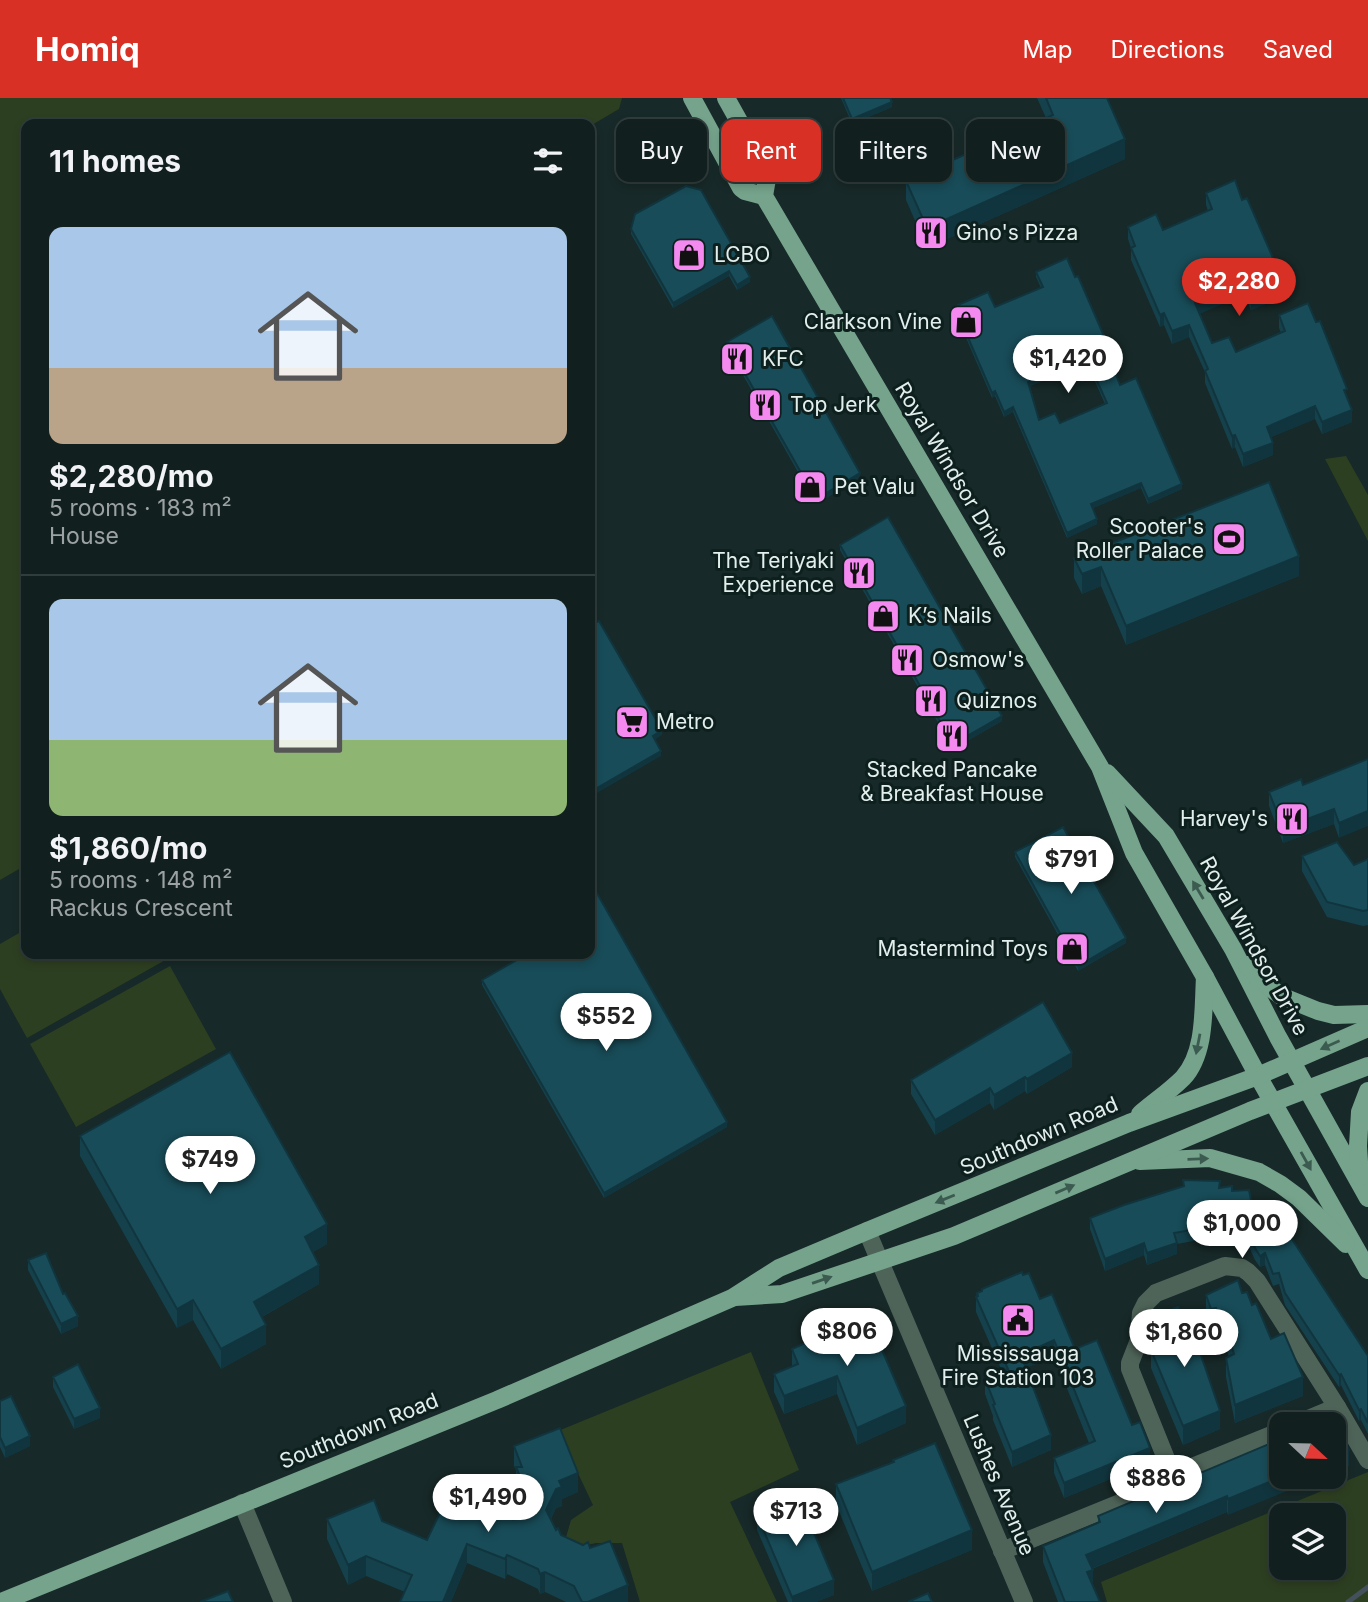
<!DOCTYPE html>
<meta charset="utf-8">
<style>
body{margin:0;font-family:Inter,sans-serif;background:#1e2c2b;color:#f1f3f6;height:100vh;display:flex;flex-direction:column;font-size:26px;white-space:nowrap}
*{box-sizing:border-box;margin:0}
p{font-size:23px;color:#9ca2a4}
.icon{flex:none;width:38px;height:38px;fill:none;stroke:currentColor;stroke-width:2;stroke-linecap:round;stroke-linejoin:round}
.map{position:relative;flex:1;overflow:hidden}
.sheet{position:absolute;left:21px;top:21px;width:574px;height:840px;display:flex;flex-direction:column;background:#111f1e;border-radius:14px;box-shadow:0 4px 10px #0003,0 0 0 2px #303d3c}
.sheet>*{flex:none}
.hud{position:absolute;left:616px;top:21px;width:646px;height:63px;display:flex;gap:14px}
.needle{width:46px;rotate:112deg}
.fabs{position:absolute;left:1269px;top:1314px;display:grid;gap:14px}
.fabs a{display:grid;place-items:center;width:77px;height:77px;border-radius:14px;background:#111f1e;box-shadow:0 4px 10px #0003,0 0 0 2px #303d3c;font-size:35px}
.price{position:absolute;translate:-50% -60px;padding:0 16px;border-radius:24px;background:#fff;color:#222;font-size:23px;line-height:46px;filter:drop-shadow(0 2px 4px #0008)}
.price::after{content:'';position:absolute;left:50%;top:42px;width:21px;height:16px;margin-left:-10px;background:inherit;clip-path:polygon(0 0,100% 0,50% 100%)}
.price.selected{background:#d93025;color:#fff}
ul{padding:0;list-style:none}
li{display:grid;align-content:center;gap:14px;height:371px;padding:0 28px}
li+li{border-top:2px solid #303d3c}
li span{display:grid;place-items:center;height:217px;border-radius:14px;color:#555}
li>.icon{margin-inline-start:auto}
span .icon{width:126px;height:126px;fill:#fffc;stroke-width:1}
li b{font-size:30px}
h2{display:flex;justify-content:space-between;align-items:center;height:84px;padding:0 28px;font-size:30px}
.tag{padding:0 24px;border-radius:14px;background:#111f1e;box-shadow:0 4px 10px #0003,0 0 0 2px #303d3c;font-size:24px;line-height:63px}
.tag.selected{background:#d93025;color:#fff}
header{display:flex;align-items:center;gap:42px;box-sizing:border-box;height:98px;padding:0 35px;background:#d93025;color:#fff}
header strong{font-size:33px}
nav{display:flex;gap:38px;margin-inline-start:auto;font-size:24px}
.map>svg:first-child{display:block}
.green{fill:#2d3f21;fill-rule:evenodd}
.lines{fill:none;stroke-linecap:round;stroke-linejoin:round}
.stream{stroke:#44505b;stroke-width:5}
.minor{stroke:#4f6459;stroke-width:18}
.major{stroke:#75a38c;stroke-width:18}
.wall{fill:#15414c;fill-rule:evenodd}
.shaded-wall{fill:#11353e}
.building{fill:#184c58;stroke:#11353e;stroke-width:2;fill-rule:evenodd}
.oneway{fill:#3c5b50}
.labels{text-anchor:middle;stroke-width:6;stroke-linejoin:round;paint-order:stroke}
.poi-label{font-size:21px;fill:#e3efed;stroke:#0e201e;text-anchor:start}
.street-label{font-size:21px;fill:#e3efed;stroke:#0e201e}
</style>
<header>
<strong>Homiq</strong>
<nav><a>Map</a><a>Directions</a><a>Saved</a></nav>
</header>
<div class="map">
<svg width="1368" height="1504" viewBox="0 0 1368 1504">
<rect width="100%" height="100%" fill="#172928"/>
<g class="green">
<path d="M0,0H622L619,11L590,28V26H26V767L0,782Z"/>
<path d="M1346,358L1368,397V443L1325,361Z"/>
<path d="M26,831V856H176L27,940L0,891V846Z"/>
<path d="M170,868L216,951L76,1029L30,946Z"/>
<path d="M751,1254L799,1372L730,1404L777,1504H640L622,1445H596L562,1453L571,1422L593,1407L558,1333Z"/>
<path d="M1368,1374V1504H1107L1101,1484ZM1281,1418H1334V1470H1281Z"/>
</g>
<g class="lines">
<path class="stream" d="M1348,1504L1368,1489"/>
<g class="minor">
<path d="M867,1133L1024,1504"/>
<path d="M1296,1326L1337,1309"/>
<path d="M1173,1378L1130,1271V1265L1139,1242L1141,1215L1146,1205L1156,1195L1225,1168L1242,1170L1248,1174L1257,1183L1337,1309L1368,1362"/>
<path d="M242,1405L283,1504"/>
<path d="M1002,1453L1147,1394L1182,1373L1281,1333"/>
</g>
<g class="major">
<path d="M692,0L741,90L745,93L764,98"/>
<path d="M726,0L768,75L764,98L1100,669L1134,755L1205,879L1258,978L1368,1172"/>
<path d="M1107,675L1166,738L1233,851L1278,939L1368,1100"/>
<path d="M1247,867L1259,881L1281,898L1318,913L1334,917L1368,916"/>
<path d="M1140,1016C1154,1004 1170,993 1183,980C1206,955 1203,911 1205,879"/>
<path d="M1140,1063L1210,1060L1259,1074L1280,1086L1299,1100L1346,1146"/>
<path d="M1360,1079L1358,1048L1360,1014L1368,993"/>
<path d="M735,1199L782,1196L954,1138L1250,1013L1368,968"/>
<path d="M1,1504L497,1302L732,1200L779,1170L867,1133L1129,1025L1258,978L1368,930"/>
</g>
</g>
<g class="wall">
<path d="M841,0H890L892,9L852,26Z"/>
<path d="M1037,0H1107L1125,61L927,150L906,102V83L1046,20Z"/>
<path d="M1206,95L1242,102L1276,178L1280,200L1251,212L1244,196L1199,216L1212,245L1236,254L1281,235L1279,230V217L1347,300L1352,324L1322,336L1315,321L1271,339L1273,357L1243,369L1235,349L1232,351L1205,285V274L1189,239L1172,246L1164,227L1160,229L1131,162V150L1128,141V129L1163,132L1208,113L1206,107Z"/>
<path d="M635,116L750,184L737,192L729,178L673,210L631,136V131Z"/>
<path d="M1036,174L1107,250L1105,251L1120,287L1182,391L1148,406L1141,390L1093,410L1097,426L1067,440L1013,314L1004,319L995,298L992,300L963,233V228L964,227L958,212V207L995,209L1041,190L1036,179ZM1077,269L1082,284L1093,279L1105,306L1060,325L1039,322L1030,288Z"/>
<path d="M727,244L860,380L816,406L727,249Z"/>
<path d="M840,447L1002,623L953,651L840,452Z"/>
<path d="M1074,460L1299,478L1126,547L1101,488L1082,496L1074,480Z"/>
<path d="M1368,661L1339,740L1334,726L1283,745L1269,708V694L1303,687Z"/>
<path d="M1015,754L1126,845L1078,873L1015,759Z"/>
<path d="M1302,758L1354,767L1368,761V827L1363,828L1327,819L1302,773Z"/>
<path d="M517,856H590L727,1029L604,1100L482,887V882L520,860Z"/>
<path d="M1072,969L1027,996L1025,993L994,1012L990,1005L935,1037L911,996V982Z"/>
<path d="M80,1038L327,1146L313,1154L319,1186L262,1219L266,1246L221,1271L193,1222L177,1230L80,1058Z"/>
<path d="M1183,1082L1232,1093L1254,1117L1368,1258V1336L1361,1322L1359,1323L1341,1287L1339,1289L1285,1207L1279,1186L1273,1188L1265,1167L1260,1169L1255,1162L1242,1134L1177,1146V1156L1147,1167L1144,1157L1105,1173L1090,1131V1120L1183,1089Z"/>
<path d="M28,1162L78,1228L61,1236L28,1172Z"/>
<path d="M982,1191L1040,1201L1132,1327L1150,1365L1064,1400L1054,1375V1360L1089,1345L1054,1258L1026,1270L1051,1352L1012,1369L993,1322V1318L985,1296V1281L1002,1273L976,1214V1199L977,1195L982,1194Z"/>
<path d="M1242,1195L1252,1207L1303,1298L1235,1325L1226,1279V1260L1229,1259L1223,1240L1219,1241L1216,1229L1211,1230L1206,1215V1197Z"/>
<path d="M818,1230L906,1325L857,1347L837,1296L784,1316L774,1294V1276L792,1269V1251L818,1240Z"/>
<path d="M1156,1234L1220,1331L1183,1347L1151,1270V1252L1156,1249Z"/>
<path d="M53,1279L100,1320L74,1331L53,1289Z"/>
<path d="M0,1303L30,1348L5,1360L0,1349Z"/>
<path d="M1281,1341L1228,1417L1227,1414L1092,1471L1093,1487L1100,1504H1058L1043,1464V1448L1098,1425V1418Z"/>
<path d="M514,1348L578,1394L562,1401V1408L556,1410L551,1421L556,1432L561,1437L590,1450L628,1504H566L545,1494L540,1496L538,1491L507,1476L505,1481L467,1465L451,1504H400L405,1494L366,1478L348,1487L327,1441V1421L382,1423L427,1442L462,1407L503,1418V1401L509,1399L516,1384V1372L514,1368Z"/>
<path d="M893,1362L972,1452L872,1493L836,1406V1386L893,1364Z"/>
<path d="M757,1417L834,1497L816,1504H788L757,1432Z"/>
</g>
<g class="shaded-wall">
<path d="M892,4V9L852,26V21Z"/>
<path d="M1125,41V61L927,150V130Z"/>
<path d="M1276,167V179L1271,168Z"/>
<path d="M729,173V178L673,210V205Z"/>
<path d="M750,179V184L737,192V187Z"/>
<path d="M1244,184V196L1195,218V205Z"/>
<path d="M1280,188V200L1251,212V200Z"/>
<path d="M1164,215V227L1160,229V217Z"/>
<path d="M1189,227V239L1172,246V233Z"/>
<path d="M1077,264V269L1028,289V284Z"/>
<path d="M1093,274V279L1082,284V279Z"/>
<path d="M995,293V298L992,300V295Z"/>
<path d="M1315,308V321L1267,341V329Z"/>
<path d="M1013,309V314L1004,319V314Z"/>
<path d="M1352,312V324L1322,336V324Z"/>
<path d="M1235,337V349L1232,351V338Z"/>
<path d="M1273,345V357L1243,369V356Z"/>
<path d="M860,375V380L816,406V401Z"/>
<path d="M1141,385V390L1091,411V406Z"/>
<path d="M1182,386V391L1148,406V401Z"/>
<path d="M1097,421V426L1067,440V435Z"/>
<path d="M1299,458V478L1126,547V528Z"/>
<path d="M1101,469V488L1082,496V476Z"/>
<path d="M1002,618V623L953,651V646Z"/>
<path d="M662,632V637L653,643V638Z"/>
<path d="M661,653V658L590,699V694Z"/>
<path d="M1334,711V726L1283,745V730Z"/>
<path d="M1368,713V728L1339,740V725Z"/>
<path d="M1126,840V845L1078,873V868Z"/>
<path d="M1072,955V969L1027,996V981Z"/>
<path d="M1025,979V993L994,1012V997Z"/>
<path d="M990,990V1005L935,1037V1022Z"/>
<path d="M727,1024V1029L604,1100V1095Z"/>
<path d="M327,1126V1146L305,1158V1139Z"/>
<path d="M1144,1145V1157L1105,1173V1161Z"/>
<path d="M1177,1145V1156L1147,1167V1155Z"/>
<path d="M1265,1155V1167L1260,1169V1158Z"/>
<path d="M319,1167V1186L254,1223V1204Z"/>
<path d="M193,1202V1222L177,1230V1211Z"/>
<path d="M1216,1210V1229L1211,1230V1211Z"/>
<path d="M78,1218V1228L61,1236V1226Z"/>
<path d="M1223,1222V1240L1219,1241V1223Z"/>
<path d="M266,1227V1246L221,1271V1251Z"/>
<path d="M1054,1242V1258L1021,1272V1257Z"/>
<path d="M1341,1276V1287L1339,1289V1277Z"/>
<path d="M837,1278V1296L784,1316V1298Z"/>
<path d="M1303,1279V1298L1235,1325V1307Z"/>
<path d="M906,1308V1325L857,1347V1330Z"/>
<path d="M100,1310V1320L74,1331V1321Z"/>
<path d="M1361,1311V1322L1359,1323V1312Z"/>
<path d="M1220,1313V1331L1183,1347V1328Z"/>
<path d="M1051,1337V1352L1012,1369V1354Z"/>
<path d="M30,1338V1348L5,1360V1350Z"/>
<path d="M1150,1350V1365L1064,1400V1385Z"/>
<path d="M1349,1352V1368L1334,1374V1358Z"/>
<path d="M578,1375V1394L562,1401V1408L556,1410L546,1432V1412L559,1383Z"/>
<path d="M1281,1379H1322L1228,1417V1401Z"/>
<path d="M1227,1398V1414L1086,1473V1457Z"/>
<path d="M972,1432V1452L872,1493V1474Z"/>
<path d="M467,1446V1465L451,1504H443Z"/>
<path d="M507,1457V1476L505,1481V1461Z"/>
<path d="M366,1458V1478L348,1487V1467Z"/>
<path d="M1093,1472V1488L1087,1474Z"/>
<path d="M545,1474V1494L540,1496V1476Z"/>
<path d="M834,1482V1497L816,1504H792V1499Z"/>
<path d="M628,1487V1504H588Z"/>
</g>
<g class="building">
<path d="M843,0H890L892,4L852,21Z"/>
<path d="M1046,0H1107L1125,41L927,130L906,83L1053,17Z"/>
<path d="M1235,82L1242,102L1247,100L1276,167L1271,168L1280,188L1251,200L1244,184L1195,205L1212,245L1229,239L1236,254L1285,233L1279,217L1308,205L1316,224L1320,223L1347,291L1344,292L1352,312L1322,324L1315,308L1267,329L1273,345L1243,356L1235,337L1232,338L1205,273L1208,271L1189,227L1172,233L1164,215L1160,217L1131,150L1135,148L1128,129L1156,116L1163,132L1212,111L1206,95Z"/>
<path d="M686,88L701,92L750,179L737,187L729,173L673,205L631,131L635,116Z"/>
<path d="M1067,160L1075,179L1078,178L1107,245L1104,246L1120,287L1136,280L1182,386L1148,401L1141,385L1091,406L1097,421L1067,435L1013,309L1004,314L995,293L992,295L963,228L966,226L958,207L988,194L995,209L1043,189L1036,174ZM1077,264L1082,279L1093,274L1107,305L1060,325L1055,315L1039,322L1028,284Z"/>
<path d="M772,218L860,375L816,401L727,244Z"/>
<path d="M1269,384L1299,458L1126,528L1101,469L1082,476L1074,460Z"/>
<path d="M888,419L1002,618L953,646L840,447Z"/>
<path d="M599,523L662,632L653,638L661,653L590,694V527Z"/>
<path d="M1368,661V713L1339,725L1334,711L1283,730L1269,694L1301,681L1303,687Z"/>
<path d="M1063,729L1126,840L1078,868L1015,754Z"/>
<path d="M1337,744L1354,767L1368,761V812L1363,813L1327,804L1302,758Z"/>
<path d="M590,783L727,1024L604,1095L482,882L522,859L520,856H590Z"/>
<path d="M1043,904L1072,955L1027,981L1025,979L994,997L990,990L935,1022L911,982Z"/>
<path d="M230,954L327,1126L305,1139L319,1167L254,1204L266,1227L221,1251L193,1202L177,1211L80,1038Z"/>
<path d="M1183,1082L1220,1083L1219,1090L1232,1088V1093L1249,1092L1254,1117L1271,1109L1368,1258V1325L1361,1311L1359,1312L1341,1276L1339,1277L1285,1195L1279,1175L1273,1176L1265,1155L1260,1158L1255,1150L1242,1123L1174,1135L1177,1145L1147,1155L1144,1145L1105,1161L1090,1120L1124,1107L1184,1088Z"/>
<path d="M46,1155L63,1196L65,1195L78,1218L61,1226L28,1162Z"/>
<path d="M1022,1174L1023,1177L1029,1175L1040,1201L1052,1196L1075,1251L1097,1242L1132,1327L1140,1324L1150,1350L1064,1385L1054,1360L1095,1343L1054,1242L1021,1257L1051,1337L1012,1354L993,1307L995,1306L985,1281L1008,1271L976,1199L978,1198L977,1195L982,1193V1191Z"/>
<path d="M1238,1182L1242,1195L1247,1194L1252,1207L1256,1205L1271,1241L1284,1235L1303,1279L1235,1307L1226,1260L1234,1256L1223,1222L1219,1223L1216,1210L1211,1211L1206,1197Z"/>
<path d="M1178,1209L1187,1231H1192L1220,1313L1183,1328L1151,1252L1162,1246L1156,1234L1160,1216Z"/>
<path d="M865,1212L906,1308L857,1330L837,1278L784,1298L774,1276L798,1266L792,1251L821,1238L818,1230Z"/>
<path d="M78,1266L100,1310L74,1321L53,1279Z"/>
<path d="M11,1298L30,1338L5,1350L0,1339V1303Z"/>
<path d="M1334,1319L1349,1352L1334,1358V1326H1316Z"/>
<path d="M560,1330L578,1375L559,1383L562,1389L556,1391L546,1412L556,1432L558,1430L561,1437L583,1447L588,1444L590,1450L610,1443L628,1487L588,1504H582L574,1488L545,1474L540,1476L538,1471L507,1457L505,1461L467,1446L443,1504H400L412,1477L366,1458L348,1467L327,1421L374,1402L382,1423L427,1442L447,1400L462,1407L464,1402L512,1421L503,1401L509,1399L519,1376L516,1369H522L514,1348Z"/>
<path d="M1281,1341V1379L1228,1401L1227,1398L1086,1457L1093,1472L1087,1474L1100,1504H1065L1043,1448L1100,1424L1098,1418Z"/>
<path d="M935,1345L972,1432L872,1474L836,1386L894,1364L893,1362Z"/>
<path d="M800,1402L834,1482L792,1499L757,1417Z"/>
<path d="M228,1493L233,1504H200Z"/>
<path d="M928,1495L932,1504H908Z"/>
</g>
<defs><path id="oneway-solid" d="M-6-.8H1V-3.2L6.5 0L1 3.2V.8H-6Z" transform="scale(1.75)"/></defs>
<g class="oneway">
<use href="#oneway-solid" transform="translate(1198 792) rotate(-121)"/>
<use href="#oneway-solid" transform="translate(1198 946) rotate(101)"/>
<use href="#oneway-solid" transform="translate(1330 947) rotate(156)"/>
<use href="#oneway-solid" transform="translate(1198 1061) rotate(-2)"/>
<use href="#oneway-solid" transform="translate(1306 1063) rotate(61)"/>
<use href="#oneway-solid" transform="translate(1065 1091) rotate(-23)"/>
<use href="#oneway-solid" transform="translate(945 1101) rotate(158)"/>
<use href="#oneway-solid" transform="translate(822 1182) rotate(-19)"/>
</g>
<defs>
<g id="restaurant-square" transform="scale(1.75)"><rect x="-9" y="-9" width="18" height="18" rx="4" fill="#f489f0" stroke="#0e201e"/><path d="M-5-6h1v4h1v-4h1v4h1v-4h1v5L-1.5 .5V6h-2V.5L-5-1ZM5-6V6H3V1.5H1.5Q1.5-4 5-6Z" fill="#111"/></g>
<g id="shop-square" transform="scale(1.75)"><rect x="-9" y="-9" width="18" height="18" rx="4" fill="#f489f0" stroke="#0e201e"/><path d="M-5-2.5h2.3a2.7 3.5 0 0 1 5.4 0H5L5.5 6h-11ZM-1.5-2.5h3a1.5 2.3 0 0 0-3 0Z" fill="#111"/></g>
<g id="stadium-square" transform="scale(1.75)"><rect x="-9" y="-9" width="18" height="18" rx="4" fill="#f489f0" stroke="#0e201e"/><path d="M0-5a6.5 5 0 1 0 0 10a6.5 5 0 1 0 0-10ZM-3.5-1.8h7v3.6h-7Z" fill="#111"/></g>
<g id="supermarket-square" transform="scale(1.75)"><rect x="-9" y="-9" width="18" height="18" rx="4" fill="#f489f0" stroke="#0e201e"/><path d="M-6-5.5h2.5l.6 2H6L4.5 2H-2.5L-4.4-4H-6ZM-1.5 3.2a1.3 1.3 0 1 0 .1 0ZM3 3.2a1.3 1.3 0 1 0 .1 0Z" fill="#111"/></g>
<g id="civic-square" transform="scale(1.75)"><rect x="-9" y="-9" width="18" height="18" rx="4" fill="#f489f0" stroke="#0e201e"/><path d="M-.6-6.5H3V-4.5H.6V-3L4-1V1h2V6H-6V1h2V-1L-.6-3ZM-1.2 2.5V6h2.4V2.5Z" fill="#111"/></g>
</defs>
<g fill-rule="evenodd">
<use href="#restaurant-square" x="931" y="135"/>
<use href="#shop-square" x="689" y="157"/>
<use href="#shop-square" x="966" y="224"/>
<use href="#restaurant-square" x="737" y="261"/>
<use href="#restaurant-square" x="765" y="307"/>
<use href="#shop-square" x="810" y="389"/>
<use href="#stadium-square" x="1229" y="441"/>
<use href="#restaurant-square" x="859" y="475"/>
<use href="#shop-square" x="883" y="518"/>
<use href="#restaurant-square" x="907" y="562"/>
<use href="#restaurant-square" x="931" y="603"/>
<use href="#supermarket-square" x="632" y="624"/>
<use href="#restaurant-square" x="952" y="638"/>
<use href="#restaurant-square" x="1292" y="721"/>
<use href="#shop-square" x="1072" y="851"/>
<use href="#civic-square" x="1018" y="1222"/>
</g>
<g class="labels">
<g class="poi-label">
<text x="956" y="142">Gino's Pizza</text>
<text x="714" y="164">LCBO</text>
<text x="942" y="231" text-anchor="end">Clarkson Vine</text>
<text x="762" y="268">KFC</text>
<text x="790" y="314">Top Jerk</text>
<text x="834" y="396">Pet Valu</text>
<text x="1204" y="436" text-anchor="end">Scooter's<tspan x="1204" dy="24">Roller Palace</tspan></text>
<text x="834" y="470" text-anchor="end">The Teriyaki<tspan x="834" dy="24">Experience</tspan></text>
<text x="908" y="525">K’s Nails</text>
<text x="932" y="569">Osmow's</text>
<text x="956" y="610">Quiznos</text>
<text x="656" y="631">Metro</text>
<text x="952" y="679" text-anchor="middle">Stacked Pancake<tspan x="952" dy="24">&amp; Breakfast House</tspan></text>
<text x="1268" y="728" text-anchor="end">Harvey's</text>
<text x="1048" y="858" text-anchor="end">Mastermind Toys</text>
<text x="1018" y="1263" text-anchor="middle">Mississauga<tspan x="1018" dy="24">Fire Station 103</tspan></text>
</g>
<g class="street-label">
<text transform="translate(952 372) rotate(59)" y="7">Royal Windsor Drive</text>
<text transform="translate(1254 848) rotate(61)" y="7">Royal Windsor Drive</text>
<text transform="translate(1039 1038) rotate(-23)" y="7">Southdown Road</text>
<text transform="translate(359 1333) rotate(-22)" y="7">Southdown Road</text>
<text transform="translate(999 1387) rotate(67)" y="7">Lushes Avenue</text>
</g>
</g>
</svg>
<div class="fabs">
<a><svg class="needle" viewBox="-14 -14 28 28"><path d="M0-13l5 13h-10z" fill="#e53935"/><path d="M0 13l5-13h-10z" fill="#9ca2a4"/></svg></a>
<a><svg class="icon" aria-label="layers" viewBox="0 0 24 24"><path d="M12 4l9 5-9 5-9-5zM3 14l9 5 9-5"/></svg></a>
</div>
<b class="price selected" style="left:1239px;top:220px">$2,280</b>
<b class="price" style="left:1068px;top:297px">$1,420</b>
<b class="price" style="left:1071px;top:798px">$791</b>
<b class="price" style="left:606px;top:955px">$552</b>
<b class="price" style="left:210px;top:1098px">$749</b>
<b class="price" style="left:1242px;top:1162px">$1,000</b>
<b class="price" style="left:847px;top:1270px">$806</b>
<b class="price" style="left:1184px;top:1271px">$1,860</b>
<b class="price" style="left:1156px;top:1417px">$886</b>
<b class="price" style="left:488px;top:1436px">$1,490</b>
<b class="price" style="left:796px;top:1450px">$713</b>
<div class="hud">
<a class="tag">Buy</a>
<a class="tag selected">Rent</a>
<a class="tag">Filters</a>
<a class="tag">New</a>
</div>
<section class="sheet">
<h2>11 homes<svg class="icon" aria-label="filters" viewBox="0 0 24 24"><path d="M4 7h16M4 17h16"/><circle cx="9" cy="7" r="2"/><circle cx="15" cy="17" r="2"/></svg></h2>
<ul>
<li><span style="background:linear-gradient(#a9c7e8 65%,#b9a48a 0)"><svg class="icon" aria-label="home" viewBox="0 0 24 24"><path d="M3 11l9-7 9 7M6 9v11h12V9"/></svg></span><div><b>$2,280/mo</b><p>5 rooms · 183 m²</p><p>House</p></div></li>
<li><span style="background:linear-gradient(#a9c7e8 65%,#8fb573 0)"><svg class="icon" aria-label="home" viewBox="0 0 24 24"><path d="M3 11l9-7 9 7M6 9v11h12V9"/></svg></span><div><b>$1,860/mo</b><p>5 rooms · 148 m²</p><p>Rackus Crescent</p></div></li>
</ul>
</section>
</div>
